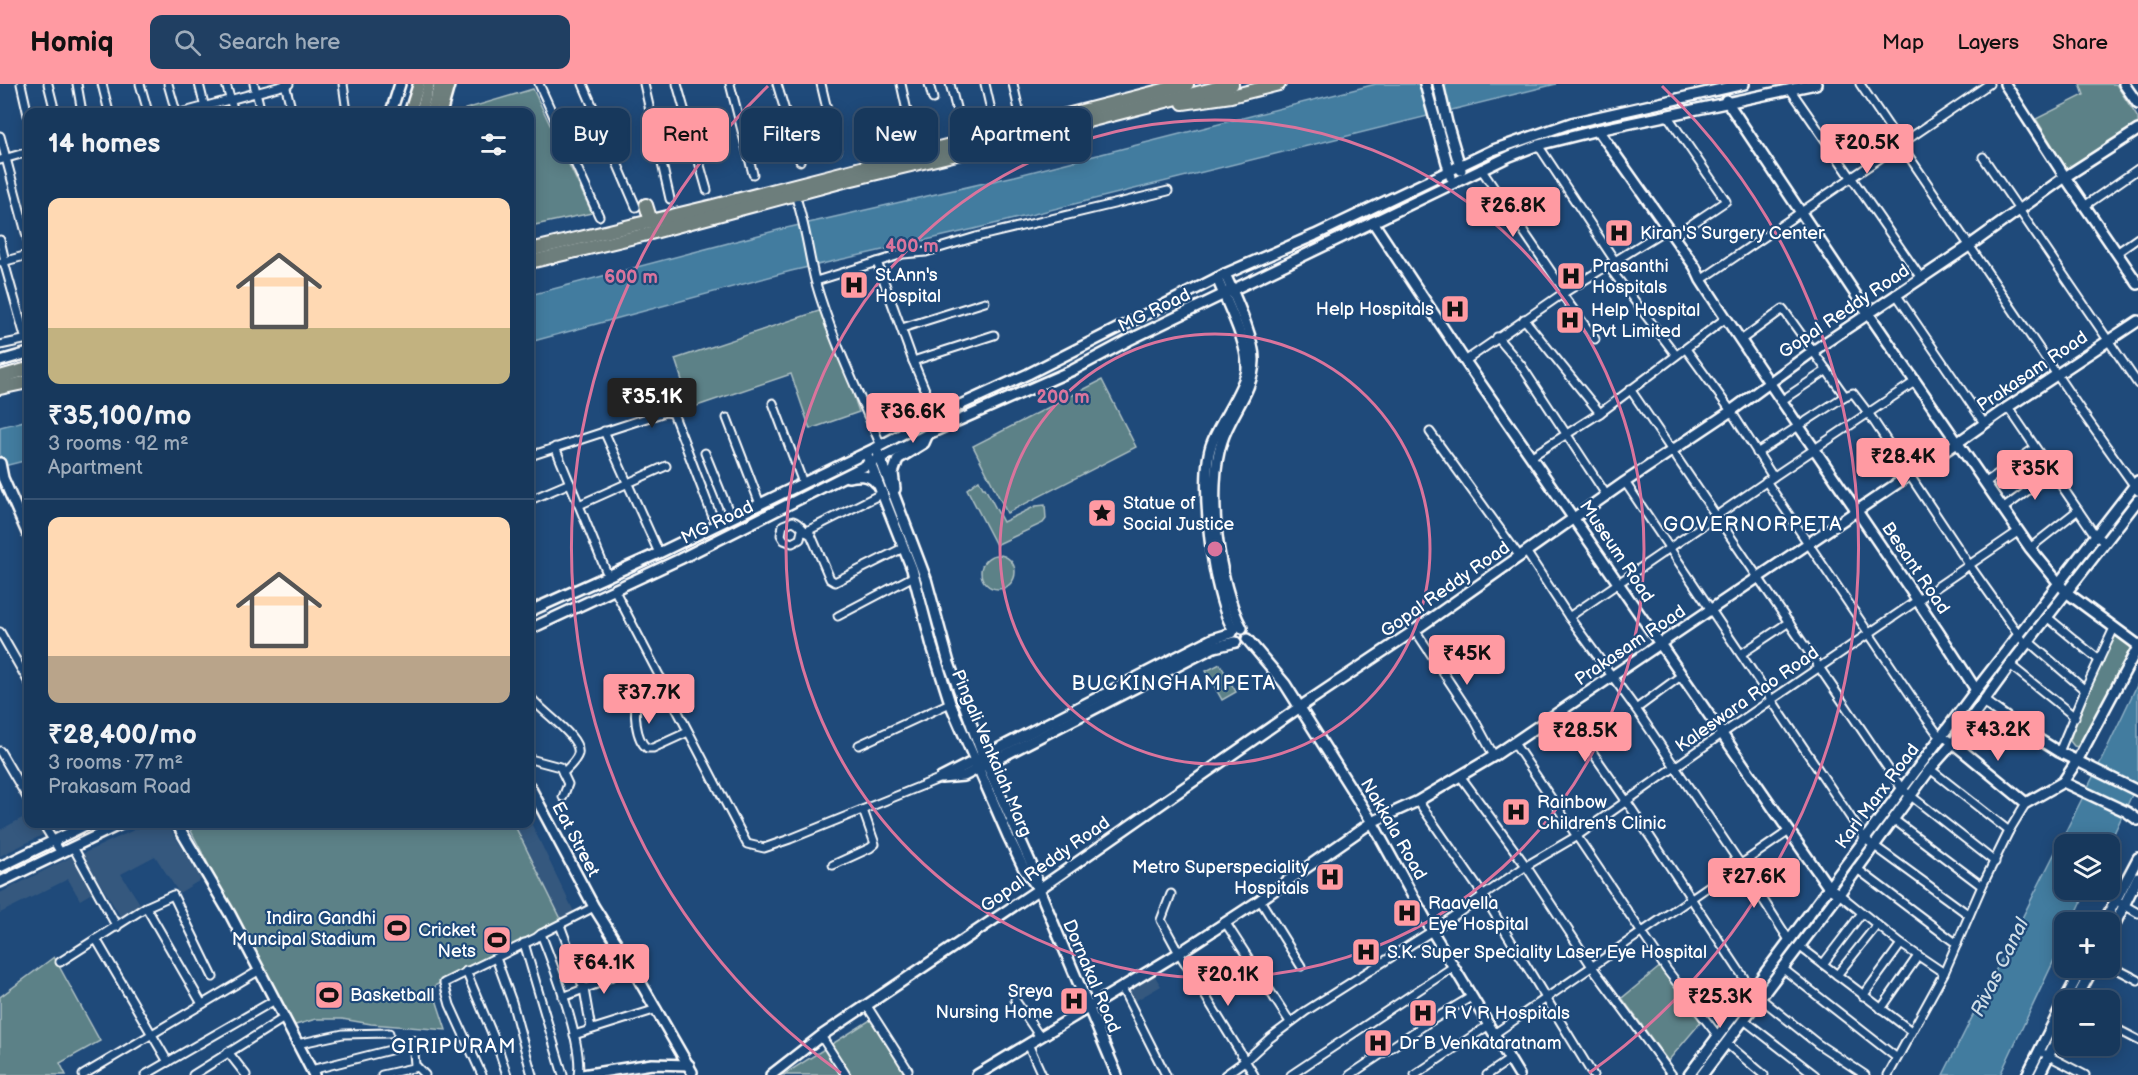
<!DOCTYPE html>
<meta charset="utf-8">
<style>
body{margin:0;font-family:"Balsamiq Sans",sans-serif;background:#203f62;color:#f1f3f6;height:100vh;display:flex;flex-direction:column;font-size:22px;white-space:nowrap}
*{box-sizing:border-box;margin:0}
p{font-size:20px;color:#9eacbb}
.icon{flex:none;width:33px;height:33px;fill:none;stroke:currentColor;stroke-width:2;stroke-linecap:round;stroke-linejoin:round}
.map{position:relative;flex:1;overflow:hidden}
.drawer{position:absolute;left:24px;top:24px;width:510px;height:720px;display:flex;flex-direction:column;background:#17385c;border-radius:12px;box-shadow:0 3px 15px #0003,0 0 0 2px #365272}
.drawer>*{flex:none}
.hud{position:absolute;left:552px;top:24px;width:570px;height:54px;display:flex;gap:12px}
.controls{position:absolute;left:2054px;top:750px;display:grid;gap:12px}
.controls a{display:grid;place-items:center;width:66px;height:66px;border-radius:12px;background:#17385c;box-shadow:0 3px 15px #0003,0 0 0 2px #365272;font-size:30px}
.price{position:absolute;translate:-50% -51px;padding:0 14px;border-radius:6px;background:#ff9aa2;color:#111;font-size:20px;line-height:39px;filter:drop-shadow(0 2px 3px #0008)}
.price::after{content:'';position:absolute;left:50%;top:36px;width:18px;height:14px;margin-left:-9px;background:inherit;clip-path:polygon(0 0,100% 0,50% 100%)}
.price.on{background:#222;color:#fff}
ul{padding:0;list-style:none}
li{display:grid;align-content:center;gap:12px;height:318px;padding:0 24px}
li+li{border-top:2px solid #365272}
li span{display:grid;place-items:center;height:186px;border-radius:12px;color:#555}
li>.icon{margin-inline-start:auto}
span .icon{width:108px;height:108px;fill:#fffc;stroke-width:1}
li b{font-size:26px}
h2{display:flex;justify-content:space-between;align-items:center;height:72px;padding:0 24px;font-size:26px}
.tag{padding:0 21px;border-radius:12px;background:#17385c;box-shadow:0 3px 15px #0003,0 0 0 2px #365272;font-size:21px;line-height:54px}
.tag.on{background:#ff9aa2;color:#111}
header{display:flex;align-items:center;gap:36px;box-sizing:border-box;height:84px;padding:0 30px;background:#ff9aa2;color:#111}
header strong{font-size:28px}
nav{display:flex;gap:33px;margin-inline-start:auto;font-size:21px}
.search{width:420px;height:54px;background:#203f62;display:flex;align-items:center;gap:15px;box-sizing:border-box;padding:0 21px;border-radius:12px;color:#9eacbb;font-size:22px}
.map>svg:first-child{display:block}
.built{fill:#35587e}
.green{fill:#5c8187;stroke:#aec0c3;stroke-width:1.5}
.water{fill:#437b9f;stroke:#8eb0c5;stroke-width:1.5}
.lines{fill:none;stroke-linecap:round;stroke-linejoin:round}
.street-casing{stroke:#fff;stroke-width:11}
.secondary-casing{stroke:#fff;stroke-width:14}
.primary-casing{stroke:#fff;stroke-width:15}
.highway-casing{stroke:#fff;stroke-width:16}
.street{stroke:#1f4a7a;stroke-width:7}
.secondary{stroke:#1f4a7a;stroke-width:9}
.primary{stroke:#6d7e7c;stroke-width:10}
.highway{stroke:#6d7e7c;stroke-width:12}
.ring{fill:none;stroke:#da749d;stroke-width:3}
.labels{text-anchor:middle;stroke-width:4.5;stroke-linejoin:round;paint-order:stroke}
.poi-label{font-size:18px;fill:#fff;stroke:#1f4a7a;text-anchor:start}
.street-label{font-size:18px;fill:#fff;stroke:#1f4a7a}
.neighbourhood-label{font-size:20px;letter-spacing:1.5px;fill:#fff;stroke:#1f4a7a}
.water-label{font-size:20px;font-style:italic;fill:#d0dee7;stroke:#1f4a7a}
.centre{fill:#da749d;stroke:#1f4a7a;stroke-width:3}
.ring-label{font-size:18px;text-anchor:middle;font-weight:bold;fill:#da749d;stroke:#1f4a7a;stroke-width:4.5;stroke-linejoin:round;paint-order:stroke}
</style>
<header>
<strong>Homiq</strong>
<div class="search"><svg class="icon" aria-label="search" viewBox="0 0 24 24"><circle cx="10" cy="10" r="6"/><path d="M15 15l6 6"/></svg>Search here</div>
<nav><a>Map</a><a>Layers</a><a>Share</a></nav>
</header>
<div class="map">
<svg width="2138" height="991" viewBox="0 0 2138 991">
<rect width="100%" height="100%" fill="#1f4a7a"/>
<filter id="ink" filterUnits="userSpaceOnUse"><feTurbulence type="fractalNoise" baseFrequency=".0167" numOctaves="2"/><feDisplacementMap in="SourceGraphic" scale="12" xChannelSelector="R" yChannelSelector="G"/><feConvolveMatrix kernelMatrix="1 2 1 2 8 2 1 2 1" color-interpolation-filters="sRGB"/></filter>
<g filter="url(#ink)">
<g class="built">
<path d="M28,731V740H65L0,772V746Z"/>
<path d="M530,737L576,832L563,839L514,740H530Z"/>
<path d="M147,740H167L202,795L179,809L155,772L121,790L142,823L122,835L82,770Z"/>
<path d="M75,771L95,807L80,816L68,795L0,829V809Z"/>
<path d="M1154,891L1161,902L1135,917L1128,906Z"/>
</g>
<g class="green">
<path d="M2080,0H2116L2138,34V42L2068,87L2036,35L2084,11Z"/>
<path d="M533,5L592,129L530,142V28H464L465,25Z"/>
<path d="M825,225L859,328L810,345L791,290L691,324L675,275Z"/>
<path d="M1102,296L1136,363L1007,429L973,362Z"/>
<path d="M979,396L983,404H985L1003,438L1036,422L1045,421L1046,435L1043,439L996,461L967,405Z"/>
<circle cx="998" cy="488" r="17"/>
<path d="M2113,550L2136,562L2083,660L2078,663L2074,662L2070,657L2072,650Z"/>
<path d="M1220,580L1236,608L1222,616L1206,587Z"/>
<path d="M189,740H514L563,839L436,901L433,906L446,946L371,940L342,935H316L292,942L191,747Z"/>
<path d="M54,873L100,957L60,979L66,991H0V913Z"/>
<path d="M1662,881L1701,938L1668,977L1622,914Z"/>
<path d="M875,933L910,982L899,991H783Z"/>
</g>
<g class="water">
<path d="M1376,0H1556L974,145L791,187L530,258V211L782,145L1015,92Z"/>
<path d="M28,336V376L0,383V343Z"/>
<path d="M2138,599V698L2109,760H2064V806H2087L2072,838H2064V855L2000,991H1943L2099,681Z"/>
</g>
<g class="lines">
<g class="street-casing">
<g id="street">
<path d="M21,0L28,31"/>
<path d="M48,0L55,28"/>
<path d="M77,0L82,28"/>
<path d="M102,0L109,28"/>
<path d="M140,0L148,28"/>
<path d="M168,0L176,28"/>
<path d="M199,0L206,28"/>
<path d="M226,0L234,28"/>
<path d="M254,0L261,28"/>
<path d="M285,0L292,28"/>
<path d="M343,0L347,28"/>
<path d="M539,0L599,132"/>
<path d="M583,0L636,123"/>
<path d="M644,0L670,115"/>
<path d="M677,0L707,106"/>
<path d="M730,0L753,90"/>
<path d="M777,0L800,77"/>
<path d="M821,0L837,67"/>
<path d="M901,0L913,54"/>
<path d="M929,0L933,15"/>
<path d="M950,0L961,43"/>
<path d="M985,0L993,35"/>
<path d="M1013,0L1019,26"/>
<path d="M1860,0L2082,328L2138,407"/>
<path d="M1790,5L1921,194"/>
<path d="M184,28L289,0"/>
<path d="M1667,31L1726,117L1674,152"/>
<path d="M0,52L28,156"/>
<path d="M1538,61L1615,177"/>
<path d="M1983,73L2138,300"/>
<path d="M0,76L28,68"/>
<path d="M1481,85L1565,208"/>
<path d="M795,111C805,138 808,168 815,196C831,253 858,307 881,362"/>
<path d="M2086,121L2138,85"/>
<path d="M0,156L5,177"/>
<path d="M2118,168L2138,154"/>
<path d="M2,178L28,171"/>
<path d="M4,178L26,256"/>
<path d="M877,178L913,277L936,332"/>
<path d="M1608,182L1676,271"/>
<path d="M1701,196L1989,0"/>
<path d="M816,197L903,170L926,168L976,153L1168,107"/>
<path d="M1562,210L1595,255"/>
<path d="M1896,210L1984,339"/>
<path d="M1524,235L1600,329"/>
<path d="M902,244L985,218"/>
<path d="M1497,253L1521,281L1607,412"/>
<path d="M1741,256L1783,225L1845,312"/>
<path d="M0,261L28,255"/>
<path d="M1686,265L1731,327L1773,393"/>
<path d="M913,277L994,251"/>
<path d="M1465,277L1562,210L1668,144"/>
<path d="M1630,305L1902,705L1995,778"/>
<path d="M1781,317L1827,286"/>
<path d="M773,319L803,399"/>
<path d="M2008,323L2095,451L2105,459"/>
<path d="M727,334L760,420"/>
<path d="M604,347L659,469"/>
<path d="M1430,348L1520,473"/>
<path d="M555,363L608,492"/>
<path d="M705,369L731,433"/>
<path d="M1757,369L1845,312L1853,309L1869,330L1970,482L2026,561"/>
<path d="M530,372L665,328L673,329L716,441"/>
<path d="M1532,372L1600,329L1726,234"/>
<path d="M1766,397L1926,634L1937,649L1953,659"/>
<path d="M1625,398L1865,755L1969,831"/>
<path d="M1986,398L2035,364"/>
<path d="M530,416L570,399"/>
<path d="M579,421L666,382"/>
<path d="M2004,424L2052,389"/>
<path d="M802,446L800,455L792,459L784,456L781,451L783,441L793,437C802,440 802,447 811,451L830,495L835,498L903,464"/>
<path d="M805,448L883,409"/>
<path d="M2030,464L2078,426"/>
<path d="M1527,469L1569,533L1636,625L1741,781L1789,856"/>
<path d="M614,505L747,760L764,764L790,755L941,694"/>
<path d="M838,532L914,492"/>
<path d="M1569,533L1773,393L1916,297"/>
<path d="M2047,533L2099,576"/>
<path d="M1415,546L1474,635L1494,672"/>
<path d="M0,548L28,597"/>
<path d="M2028,557L2085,606"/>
<path d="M1741,570L1789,538"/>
<path d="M2010,581L2075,633"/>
<path d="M661,594C653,600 643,606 639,614C632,626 636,656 647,664H653L688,648"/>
<path d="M530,612C538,626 582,652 578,670C576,677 568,684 563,689"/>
<path d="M1636,625L1682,591"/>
<path d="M1563,626L1627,718L1752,906"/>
<path d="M1514,659L1667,886L1718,952"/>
<path d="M859,661L950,619"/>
<path d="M0,667L28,715"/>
<path d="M2059,668L2085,606L2114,544"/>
<path d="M530,675L560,683L568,700L563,713"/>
<path d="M1930,685L2009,747"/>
<path d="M1461,693L1526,782L1593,884L1672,991"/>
<path d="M1418,717L1483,811L1593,991"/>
<path d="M1893,735L1982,802"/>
<path d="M43,740L61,769"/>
<path d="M73,763L117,843"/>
<path d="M833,781L870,764L875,760L863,726"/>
<path d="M1856,784L1957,860"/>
<path d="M1171,810L1161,836L1179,869L1254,991"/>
<path d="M1839,810L1901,860L1944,889"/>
<path d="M1260,816L1301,882"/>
<path d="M2115,816L2138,829"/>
<path d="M146,823L202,920"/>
<path d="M1225,838L1290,938"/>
<path d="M560,841L584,905L591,945"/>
<path d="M541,850C553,880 584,962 578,991"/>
<path d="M96,855L168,978"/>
<path d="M524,859L563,991"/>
<path d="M1799,862L1911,947"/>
<path d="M496,874L512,918L532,991"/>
<path d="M60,878L146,823L173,811L213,893"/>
<path d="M1823,880L1862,829"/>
<path d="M2109,881L2138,896"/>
<path d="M1782,884L1897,974"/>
<path d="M466,887L497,961L507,991"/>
<path d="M1837,891L1877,841"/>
<path d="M1122,904L1166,991"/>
<path d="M1863,912L1901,860"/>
<path d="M563,913L599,899L631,882"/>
<path d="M1760,914L1818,960L1865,991"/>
<path d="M1015,916L1040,953"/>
<path d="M867,922L908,986"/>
<path d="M1881,925L1918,872"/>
<path d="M1744,936L1815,991"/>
<path d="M2109,941L2138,956"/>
<path d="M1494,950L1789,747"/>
<path d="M574,951L657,925"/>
<path d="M821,952L846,991"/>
<path d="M413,956L415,981L425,991"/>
<path d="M1726,959L1764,991"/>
<path d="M297,960L343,950L389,949"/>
<path d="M1028,960L1042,991"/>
<path d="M228,968L246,991"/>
<path d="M2045,970L2085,991"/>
<path d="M83,991L260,886"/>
<path d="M145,991L275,916"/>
<path d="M193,991L284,934"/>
<path d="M313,991L315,985L394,965"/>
<path d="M382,991L417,983"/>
<path d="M482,991L450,921L444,899L536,854L541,850L594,823"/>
<path d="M1225,991L1246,976L1270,954L1306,927L1432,847L1526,782L1577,752L1723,649L2019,447"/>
<path d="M1291,991L1453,883"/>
<path d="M1350,991L1429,938L1471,913"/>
<path d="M1415,991L1489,941"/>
<path d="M1487,991L1509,976"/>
<path d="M1888,991L1944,889L1982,802L2009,747L2026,719"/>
</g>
</g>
<g class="secondary-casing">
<g id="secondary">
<path d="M1425,0L1451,93"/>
<path d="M1438,0L1447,39L1461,86"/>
<path d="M2005,0L2065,93L2138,200"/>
<path d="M2124,0L2138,20"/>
<path d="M1726,16L1868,229L2030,464L2066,508L2138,561"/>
<path d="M391,28L400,0"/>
<path d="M1598,46L1695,183L1701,196C1790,334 1888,467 1976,606"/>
<path d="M1373,138L1465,277L1789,747L1829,804L1839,810"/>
<path d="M1225,190C1234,211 1255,255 1254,277C1253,307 1231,329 1222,357C1206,403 1218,501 1242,544"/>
<path d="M1217,194C1227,220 1248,258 1247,285C1246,302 1219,340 1212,359C1198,394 1213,516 1234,546"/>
<path d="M0,277L28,269"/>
<path d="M878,369L926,495L949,579L983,672L1033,784L1039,805L1117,991"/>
<path d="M868,374L912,485L932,562L950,619L1008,752L1024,785L1035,800"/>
<path d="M0,379L3,394L28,451"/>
<path d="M848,393C859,391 869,390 876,399"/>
<path d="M895,405L893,389L898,375L924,359L928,350"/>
<path d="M530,527L659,469L876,364L936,332L1028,290L1225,190L1315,151L1493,66L1571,39L1744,0"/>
<path d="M530,545L680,475L928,350L1073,286L1129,256L1510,72L1538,61L1598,46L1816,0"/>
<path d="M1247,555L1285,600L1372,738L1432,847L1519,991"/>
<path d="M1983,617L2022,645L2059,668L2138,707"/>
<path d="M1953,659L2026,719L2063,698L2077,677L2138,563"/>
<path d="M943,693L1212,555L1232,549"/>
<path d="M941,694L964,692L1214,563L1236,558"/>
<path d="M2063,698L2127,728L2138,736"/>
<path d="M530,703L594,823L631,882L692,988"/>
<path d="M177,740L230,830L314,991"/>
<path d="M0,783L88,740"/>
<path d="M0,798L121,740"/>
<path d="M2104,838L2138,774"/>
<path d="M2109,852L2138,793"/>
<path d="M2065,916L2082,884"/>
<path d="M2076,916L2093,884"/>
<path d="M582,991L652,980L689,981"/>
<path d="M771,991L821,952L1039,805L1300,623L1415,546L1625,398L1731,327L1813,267L1969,162L2065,93L2138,46"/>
<path d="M977,991L1179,869L1260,816L1372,738L1418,717L1494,672L1957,359L2008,323L2138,237"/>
<path d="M1689,991L1976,606L2138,397"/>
<path d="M1702,991L1839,810L1930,685L1953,659L2010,581L2138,416"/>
<path d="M2027,991L2064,918"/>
<path d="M2039,991L2064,941"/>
</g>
</g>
<g class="primary-casing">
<g id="primary">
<path d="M410,28L419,0"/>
<path d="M421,28L429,0"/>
<path d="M431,28L440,0"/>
<path d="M441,28L449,0"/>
</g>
</g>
<g class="highway-casing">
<g id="highway">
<path d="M1183,19L1231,12L1279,0"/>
<path d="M646,121L651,137"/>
<path d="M530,166L713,122L1187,0"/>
<path d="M530,178L643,151L848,96L999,60L1232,0"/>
<path d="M0,293L28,285"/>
<path d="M0,304L28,298"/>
</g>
</g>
<use href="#street" class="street"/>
<use href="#secondary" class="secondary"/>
<use href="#primary" class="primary"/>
<use href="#highway" class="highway"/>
</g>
</g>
<g class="ring">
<circle cx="1215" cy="465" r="215"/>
<circle cx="1215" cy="465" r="429"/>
<path d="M841 989A644 644 0 0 1 768 2M1662 2A644 644 0 0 1 1589 989"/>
</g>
<defs>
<g id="hospital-square" transform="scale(1.5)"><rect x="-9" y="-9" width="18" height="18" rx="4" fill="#ff9aa2" stroke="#1f4a7a"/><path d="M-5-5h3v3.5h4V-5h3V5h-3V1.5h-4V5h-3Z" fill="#111"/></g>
<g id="sight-square" transform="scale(1.5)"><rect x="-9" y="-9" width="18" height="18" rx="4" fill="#ff9aa2" stroke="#1f4a7a"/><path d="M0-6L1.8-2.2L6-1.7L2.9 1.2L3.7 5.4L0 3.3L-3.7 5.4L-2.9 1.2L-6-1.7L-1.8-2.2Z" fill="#111"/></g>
<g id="stadium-square" transform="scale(1.5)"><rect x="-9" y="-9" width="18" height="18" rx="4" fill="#ff9aa2" stroke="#1f4a7a"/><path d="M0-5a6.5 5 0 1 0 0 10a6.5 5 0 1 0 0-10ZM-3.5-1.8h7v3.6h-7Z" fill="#111"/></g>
</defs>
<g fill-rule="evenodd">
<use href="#hospital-square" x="1619" y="149"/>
<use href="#hospital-square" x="1571" y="192"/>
<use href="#hospital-square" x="854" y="201"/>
<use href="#hospital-square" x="1455" y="225"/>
<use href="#hospital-square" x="1570" y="236"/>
<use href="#sight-square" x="1102" y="429"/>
<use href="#hospital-square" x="1516" y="728"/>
<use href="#hospital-square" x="1330" y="793"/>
<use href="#hospital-square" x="1407" y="829"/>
<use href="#stadium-square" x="397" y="844"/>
<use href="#stadium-square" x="497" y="856"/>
<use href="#hospital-square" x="1366" y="868"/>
<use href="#stadium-square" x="329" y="911"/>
<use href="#hospital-square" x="1074" y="917"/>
<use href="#hospital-square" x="1423" y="929"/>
<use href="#hospital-square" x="1378" y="959"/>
</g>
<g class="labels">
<g class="poi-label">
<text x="1640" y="155">Kiran'S Surgery Center</text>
<text x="1592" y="188">Prasanthi<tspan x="1592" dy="21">Hospitals</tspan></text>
<text x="875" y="197">St.Ann's<tspan x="875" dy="21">Hospital</tspan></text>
<text x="1434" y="231" text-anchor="end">Help Hospitals</text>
<text x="1591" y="232">Help Hospital<tspan x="1591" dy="21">Pvt Limited</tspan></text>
<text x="1123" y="425">Statue of<tspan x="1123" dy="21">Social Justice</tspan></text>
<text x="1537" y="724">Rainbow<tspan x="1537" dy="21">Children's Clinic</tspan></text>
<text x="1309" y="789" text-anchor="end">Metro Superspeciality<tspan x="1309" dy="21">Hospitals</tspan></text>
<text x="1428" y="825">Raavella<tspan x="1428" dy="21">Eye Hospital</tspan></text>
<text x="376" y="840" text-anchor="end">Indira Gandhi<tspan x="376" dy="21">Muncipal Stadium</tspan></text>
<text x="476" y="852" text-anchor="end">Cricket<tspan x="476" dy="21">Nets</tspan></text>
<text x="1387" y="874">S.K. Super Speciality Laser Eye Hospital</text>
<text x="1053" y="913" text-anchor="end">Sreya<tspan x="1053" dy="21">Nursing Home</tspan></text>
<text x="350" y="917">Basketball</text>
<text x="1444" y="935">R V R Hospitals</text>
<text x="1399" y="965">Dr B Venkataratnam</text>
</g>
<g class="street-label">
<text transform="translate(1154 226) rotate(-26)" y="6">MG Road</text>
<text transform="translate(1844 227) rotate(-34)" y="6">Gopal Reddy Road</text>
<text transform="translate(2032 287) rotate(-34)" y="6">Prakasam Road</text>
<text transform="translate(717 438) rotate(-26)" y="6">MG Road</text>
<text transform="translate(1617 467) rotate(56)" y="6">Museum Road</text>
<text transform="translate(1916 484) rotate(56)" y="6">Besant Road</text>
<text transform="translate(1445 505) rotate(-35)" y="6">Gopal Reddy Road</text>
<text transform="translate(1630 561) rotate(-34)" y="6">Prakasam Road</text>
<text transform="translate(1747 615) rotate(-35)" y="6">Kaleswara Rao Road</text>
<text transform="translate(992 669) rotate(67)" y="6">Pingali Venkaiah Marg</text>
<text transform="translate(1877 712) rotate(-53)" y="6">Karl Marx Road</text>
<text transform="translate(1394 745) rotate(60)" y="6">Nakkala Road</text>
<text transform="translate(576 755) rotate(62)" y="6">Eat Street</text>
<text transform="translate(1045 780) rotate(-35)" y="6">Gopal Reddy Road</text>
<text transform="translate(1092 892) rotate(67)" y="6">Dornakal Road</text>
</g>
<g class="neighbourhood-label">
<text x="1753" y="447">GOVERNORPETA</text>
<text x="1174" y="606">BUCKINGHAMPETA</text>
<text x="454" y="969">GIRIPURAM</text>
</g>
<g class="water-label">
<text transform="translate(1999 883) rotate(-64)" y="7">Rivas Canal</text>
</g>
</g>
<circle cx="1215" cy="465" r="9" class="centre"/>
<g class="ring-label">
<text x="912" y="168">400 m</text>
<text x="631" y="199">600 m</text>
<text x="1063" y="319">200 m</text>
</g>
</svg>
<div class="controls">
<a><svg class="icon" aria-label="layers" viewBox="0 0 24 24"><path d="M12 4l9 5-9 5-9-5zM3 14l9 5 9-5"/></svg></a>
<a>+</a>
<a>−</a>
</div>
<b class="price" style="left:1867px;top:91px">₹20.5K</b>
<b class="price" style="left:1513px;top:154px">₹26.8K</b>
<b class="price on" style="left:652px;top:345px">₹35.1K</b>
<b class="price" style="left:913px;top:360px">₹36.6K</b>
<b class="price" style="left:1903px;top:405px">₹28.4K</b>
<b class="price" style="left:2035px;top:417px">₹35K</b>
<b class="price" style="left:1467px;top:602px">₹45K</b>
<b class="price" style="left:649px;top:641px">₹37.7K</b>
<b class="price" style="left:1998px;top:678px">₹43.2K</b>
<b class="price" style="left:1585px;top:679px">₹28.5K</b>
<b class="price" style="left:1754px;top:825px">₹27.6K</b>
<b class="price" style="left:604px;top:911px">₹64.1K</b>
<b class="price" style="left:1228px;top:923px">₹20.1K</b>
<b class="price" style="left:1720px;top:945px">₹25.3K</b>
<div class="hud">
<a class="tag">Buy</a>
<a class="tag on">Rent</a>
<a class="tag">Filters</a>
<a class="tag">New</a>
<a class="tag">Apartment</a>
</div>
<section class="drawer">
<h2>14 homes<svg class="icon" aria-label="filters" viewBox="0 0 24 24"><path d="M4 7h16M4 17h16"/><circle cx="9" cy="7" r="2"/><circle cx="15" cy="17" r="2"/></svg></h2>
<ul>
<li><span style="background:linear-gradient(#ffd9b3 70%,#c2b280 0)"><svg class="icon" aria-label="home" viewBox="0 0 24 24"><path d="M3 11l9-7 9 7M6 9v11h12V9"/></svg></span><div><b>₹35,100/mo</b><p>3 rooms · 92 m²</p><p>Apartment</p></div></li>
<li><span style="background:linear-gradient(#ffd9b3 75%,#b9a48a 0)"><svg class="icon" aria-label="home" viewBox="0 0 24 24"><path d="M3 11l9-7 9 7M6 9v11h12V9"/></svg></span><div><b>₹28,400/mo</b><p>3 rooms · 77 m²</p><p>Prakasam Road</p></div></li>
</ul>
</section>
</div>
